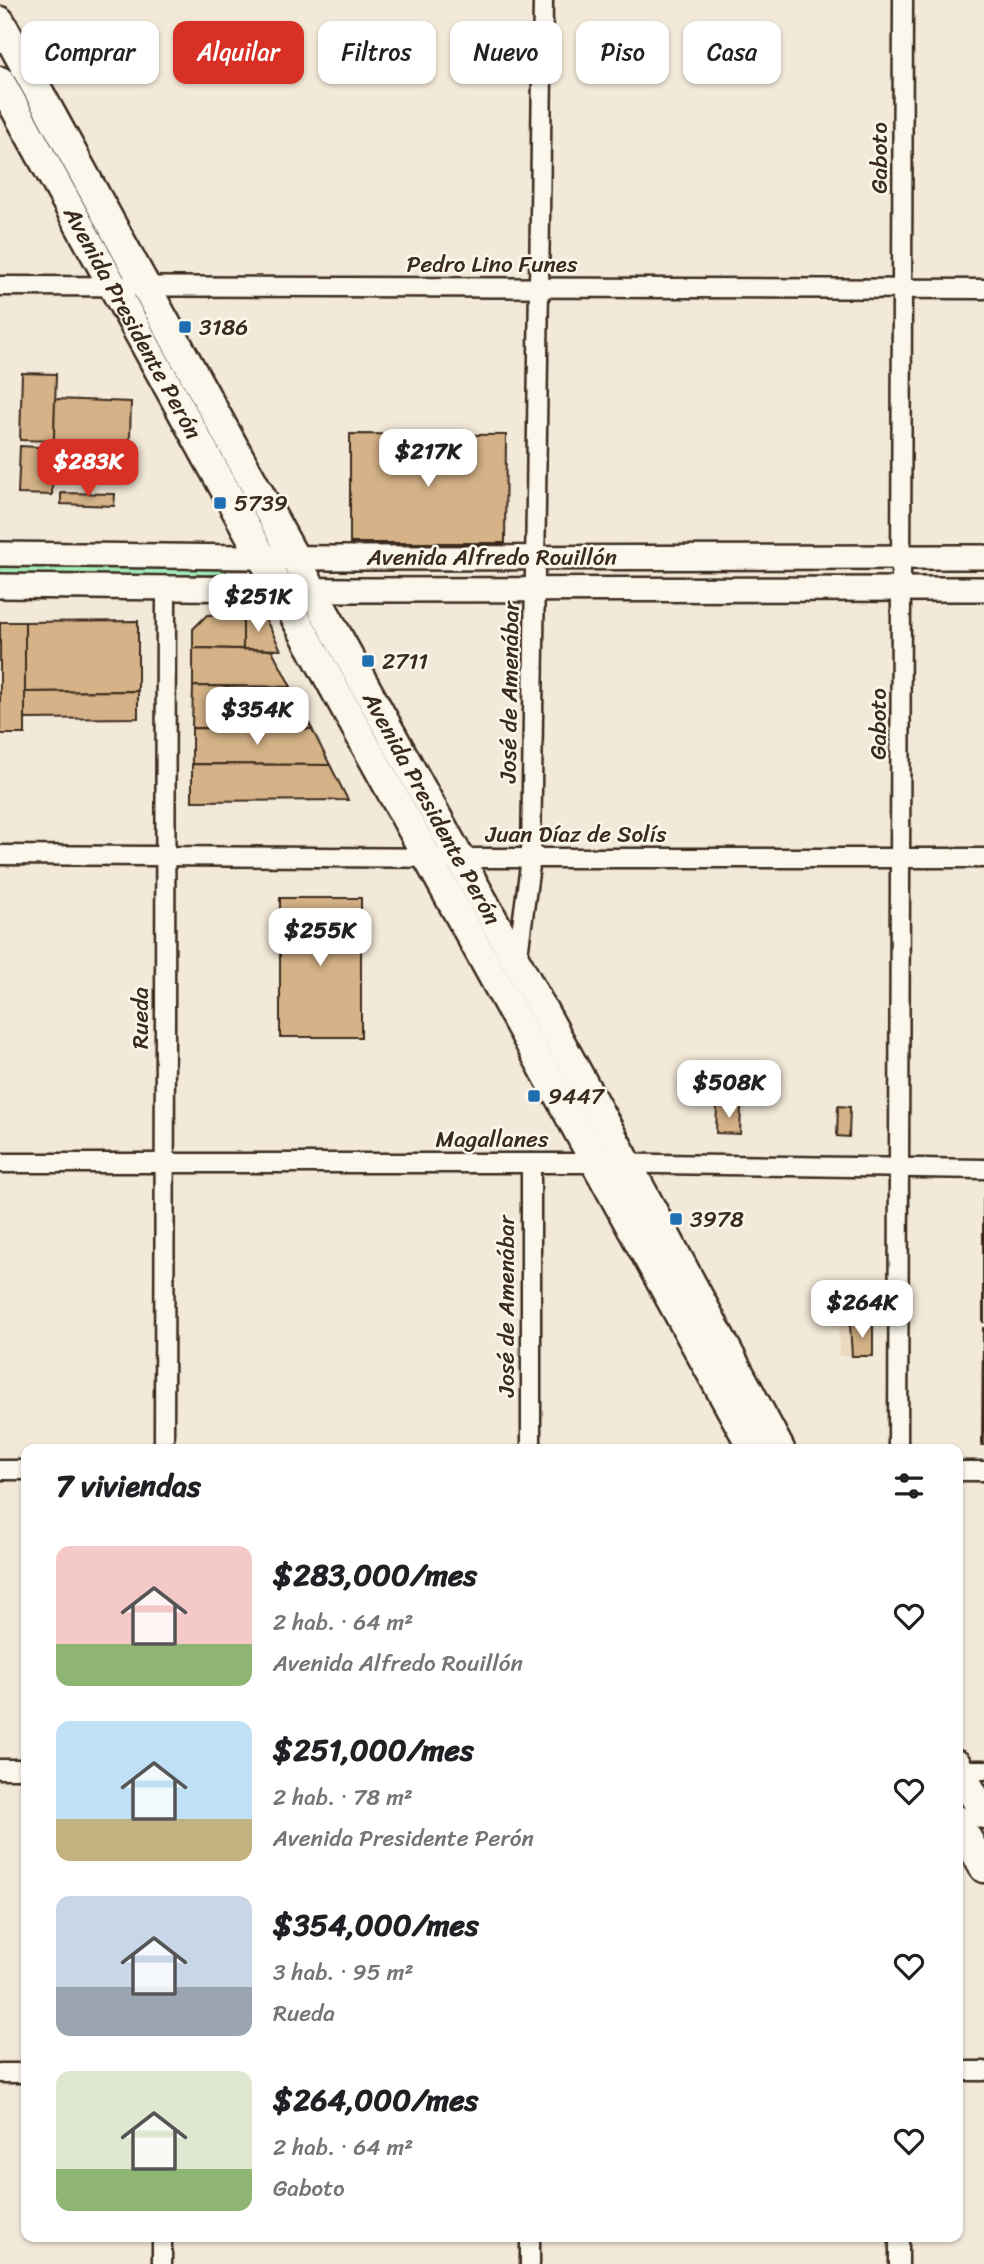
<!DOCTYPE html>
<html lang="es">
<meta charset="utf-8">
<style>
body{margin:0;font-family:Sriracha,sans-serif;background:#f6f6f6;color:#202124;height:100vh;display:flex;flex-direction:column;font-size:26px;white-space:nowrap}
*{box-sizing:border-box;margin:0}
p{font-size:23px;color:#757577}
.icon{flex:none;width:38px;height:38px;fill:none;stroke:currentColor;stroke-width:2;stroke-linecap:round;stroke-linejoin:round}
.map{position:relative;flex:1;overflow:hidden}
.drawer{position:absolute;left:21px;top:1444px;width:942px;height:798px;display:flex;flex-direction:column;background:#fff;border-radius:14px;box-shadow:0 2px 5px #0004}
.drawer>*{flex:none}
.banner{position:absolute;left:21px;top:21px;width:943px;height:63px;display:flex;gap:14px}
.price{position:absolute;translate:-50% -60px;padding:0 16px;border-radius:14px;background:#fff;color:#222;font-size:23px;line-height:46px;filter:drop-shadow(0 2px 4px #0008)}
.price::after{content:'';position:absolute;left:50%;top:42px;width:21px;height:16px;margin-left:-10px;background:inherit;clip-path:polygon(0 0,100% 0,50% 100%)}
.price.current{background:#d93025;color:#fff}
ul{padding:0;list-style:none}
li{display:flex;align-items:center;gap:21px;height:175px;padding:0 35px}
li span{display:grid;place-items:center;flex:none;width:196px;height:140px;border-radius:14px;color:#555}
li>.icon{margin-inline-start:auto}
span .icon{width:84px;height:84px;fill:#fffc;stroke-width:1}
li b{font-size:30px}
h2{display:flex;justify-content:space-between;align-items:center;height:84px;padding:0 35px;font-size:30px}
.tag{padding:0 24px;border-radius:14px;background:#fff;box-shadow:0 2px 5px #0004;font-size:24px;line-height:63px}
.tag.current{background:#d93025;color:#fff}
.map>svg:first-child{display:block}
.built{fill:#ead8c0}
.green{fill:#a4ecba;stroke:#708b6c;stroke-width:2}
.building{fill:#d5b287;stroke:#3b2a1e;stroke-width:2}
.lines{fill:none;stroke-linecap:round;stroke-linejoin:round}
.minor-casing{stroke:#3b2a1e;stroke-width:23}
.tertiary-casing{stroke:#3b2a1e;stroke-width:28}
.primary-casing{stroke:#3b2a1e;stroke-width:33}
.minor{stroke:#fbf7ec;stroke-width:18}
.tertiary{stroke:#fbf7ec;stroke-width:23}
.primary{stroke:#fbf7ec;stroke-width:28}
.poi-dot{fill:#1f6fb2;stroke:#fbf7ec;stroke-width:2.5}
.labels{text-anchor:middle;stroke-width:5;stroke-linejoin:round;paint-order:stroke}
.street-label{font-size:23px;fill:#3b2a1e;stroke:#fbf7ec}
.poi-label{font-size:23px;fill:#3b2a1e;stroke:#fbf7ec;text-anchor:start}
</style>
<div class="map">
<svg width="984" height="2264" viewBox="0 0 984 2264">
<rect width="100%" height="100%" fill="#f3e9d8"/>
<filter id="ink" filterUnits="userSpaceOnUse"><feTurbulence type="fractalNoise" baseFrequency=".0143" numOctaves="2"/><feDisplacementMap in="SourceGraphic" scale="14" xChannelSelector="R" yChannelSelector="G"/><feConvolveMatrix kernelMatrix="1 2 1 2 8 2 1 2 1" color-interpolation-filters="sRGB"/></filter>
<g filter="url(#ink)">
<path class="built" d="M833,1310H873V1356H839V1328L833,1327Z"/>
<path class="green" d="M0,563L226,564V575H0Z"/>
<g class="building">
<path d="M22,373L56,374L54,441L20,440Z"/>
<path d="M55,399L131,402L129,475L53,473Z"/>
<path d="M350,434L506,435L505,543H350Z"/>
<path d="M20,446L53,448L52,495L18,494Z"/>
<path d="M61,493L115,494L114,506L61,504Z"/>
<path d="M243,614H257L266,620L281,650L243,649Z"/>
<path d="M243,614V649L193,648V629L207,615Z"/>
<path d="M138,621V691L25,692V622Z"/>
<rect x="0" y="622" width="25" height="112"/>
<path d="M193,648L272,650L291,687L193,686Z"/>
<path d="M193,686L291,687L312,729L192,728Z"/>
<path d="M138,691V718L25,719V692Z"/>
<path d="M192,728L312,729L330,765L192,764Z"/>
<path d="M192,764L330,765L348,800L192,801Z"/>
<rect x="280" y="898" width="81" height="139"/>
<path d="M717,1105L741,1106L740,1134L716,1133Z"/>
<path d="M838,1106L850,1107L849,1137L837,1136Z"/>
<rect x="983" y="1199" width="1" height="123"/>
<path d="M850,1324H873V1356H852Z"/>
<path d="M983,1328H984V1445H982Z"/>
</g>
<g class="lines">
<g class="minor-casing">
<g id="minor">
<path d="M0,286L984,289"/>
<path d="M0,855L459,858H984"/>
<path d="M517,962L531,858L543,0"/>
<path d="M0,1163H596L984,1169"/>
<path d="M164,1449L166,588"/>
<path d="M531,1449V1163"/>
<path d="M898,1449L903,0"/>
<path d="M0,1470H26"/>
<path d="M957,1471H984"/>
<path d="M0,1769H26"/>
<path d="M957,1770H984"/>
<path d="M957,2071H984"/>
<path d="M0,2073H26"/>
<path d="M162,2264V2236"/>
<path d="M530,2264V2236"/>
<path d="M899,2264V2236"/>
</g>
</g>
<g class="tertiary-casing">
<g id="tertiary">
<path d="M0,554L332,558L984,557"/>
<path d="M0,586L349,590L984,589"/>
</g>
</g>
<g class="primary-casing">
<g id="primary">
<path id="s1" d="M0,21L627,1163L780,1449"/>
<path id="s2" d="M0,81L753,1449"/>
<path d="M957,1765L984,1814"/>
<path d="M957,1820L984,1868"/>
</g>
</g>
<use href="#minor" class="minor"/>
<use href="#tertiary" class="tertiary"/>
<use href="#primary" class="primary"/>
</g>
</g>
<g class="poi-dot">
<rect x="178" y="320" width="14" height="14" rx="3.5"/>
<rect x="213" y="496" width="14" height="14" rx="3.5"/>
<rect x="361" y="654" width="14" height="14" rx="3.5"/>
<rect x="527" y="1089" width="14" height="14" rx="3.5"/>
<rect x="669" y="1212" width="14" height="14" rx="3.5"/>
</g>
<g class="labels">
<g class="street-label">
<text transform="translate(879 158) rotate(-90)" y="8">Gaboto</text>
<text x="492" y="272">Pedro Lino Funes</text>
<text dy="8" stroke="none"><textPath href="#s2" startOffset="276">Avenida Presidente Perón</textPath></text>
<text x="492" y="565">Avenida Alfredo Rouillón</text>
<text transform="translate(509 692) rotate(-89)" y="8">José de Amenábar</text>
<text transform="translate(878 724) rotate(-90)" y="8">Gaboto</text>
<text dy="8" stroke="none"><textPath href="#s1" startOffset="898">Avenida Presidente Perón</textPath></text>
<text x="576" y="842">Juan Díaz de Solís</text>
<text transform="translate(140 1018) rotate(-90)" y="8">Rueda</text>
<text x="492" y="1147">Magallanes</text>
<text transform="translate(506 1306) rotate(-90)" y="8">José de Amenábar</text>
</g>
<g class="poi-label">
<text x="199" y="335">3186</text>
<text x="234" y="511">5739</text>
<text x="382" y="669">2711</text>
<text x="548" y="1104">9447</text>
<text x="690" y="1227">3978</text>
</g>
</g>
</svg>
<b class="price" style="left:428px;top:489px">$217K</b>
<b class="price current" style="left:88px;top:499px">$283K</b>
<b class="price" style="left:258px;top:634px">$251K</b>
<b class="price" style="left:257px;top:747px">$354K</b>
<b class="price" style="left:320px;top:968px">$255K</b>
<b class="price" style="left:729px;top:1120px">$508K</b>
<b class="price" style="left:862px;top:1340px">$264K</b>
<div class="banner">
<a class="tag">Comprar</a>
<a class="tag current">Alquilar</a>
<a class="tag">Filtros</a>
<a class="tag">Nuevo</a>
<a class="tag">Piso</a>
<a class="tag">Casa</a>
</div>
<section class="drawer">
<h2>7 viviendas<svg class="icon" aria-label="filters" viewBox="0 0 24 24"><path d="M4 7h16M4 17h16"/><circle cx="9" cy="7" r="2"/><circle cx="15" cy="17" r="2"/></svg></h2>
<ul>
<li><span style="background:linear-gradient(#f6c9c9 70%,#8fb573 0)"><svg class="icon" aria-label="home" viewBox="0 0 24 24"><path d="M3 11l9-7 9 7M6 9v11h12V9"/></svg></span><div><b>$283,000/mes</b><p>2 hab. · 64 m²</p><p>Avenida Alfredo Rouillón</p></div><svg class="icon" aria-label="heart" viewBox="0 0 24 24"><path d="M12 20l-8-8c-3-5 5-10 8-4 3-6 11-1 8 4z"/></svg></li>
<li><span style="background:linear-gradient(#bfe0f5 70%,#c2b280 0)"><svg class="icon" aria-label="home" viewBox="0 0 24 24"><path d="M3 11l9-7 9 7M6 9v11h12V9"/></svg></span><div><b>$251,000/mes</b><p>2 hab. · 78 m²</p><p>Avenida Presidente Perón</p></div><svg class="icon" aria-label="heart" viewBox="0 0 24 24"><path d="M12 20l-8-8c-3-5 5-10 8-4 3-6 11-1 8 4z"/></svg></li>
<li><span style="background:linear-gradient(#c9d6e8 65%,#9aa5b1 0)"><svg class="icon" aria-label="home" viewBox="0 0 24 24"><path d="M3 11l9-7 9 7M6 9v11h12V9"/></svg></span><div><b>$354,000/mes</b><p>3 hab. · 95 m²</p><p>Rueda</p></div><svg class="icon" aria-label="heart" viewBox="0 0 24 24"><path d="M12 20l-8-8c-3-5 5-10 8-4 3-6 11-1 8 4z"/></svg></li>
<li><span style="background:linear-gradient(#dfe7d0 70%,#8fb573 0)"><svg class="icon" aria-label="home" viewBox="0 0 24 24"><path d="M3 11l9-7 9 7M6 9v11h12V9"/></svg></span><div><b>$264,000/mes</b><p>2 hab. · 64 m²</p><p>Gaboto</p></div><svg class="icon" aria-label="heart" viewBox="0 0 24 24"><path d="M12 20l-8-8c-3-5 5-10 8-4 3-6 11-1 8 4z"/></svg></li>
</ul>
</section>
</div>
